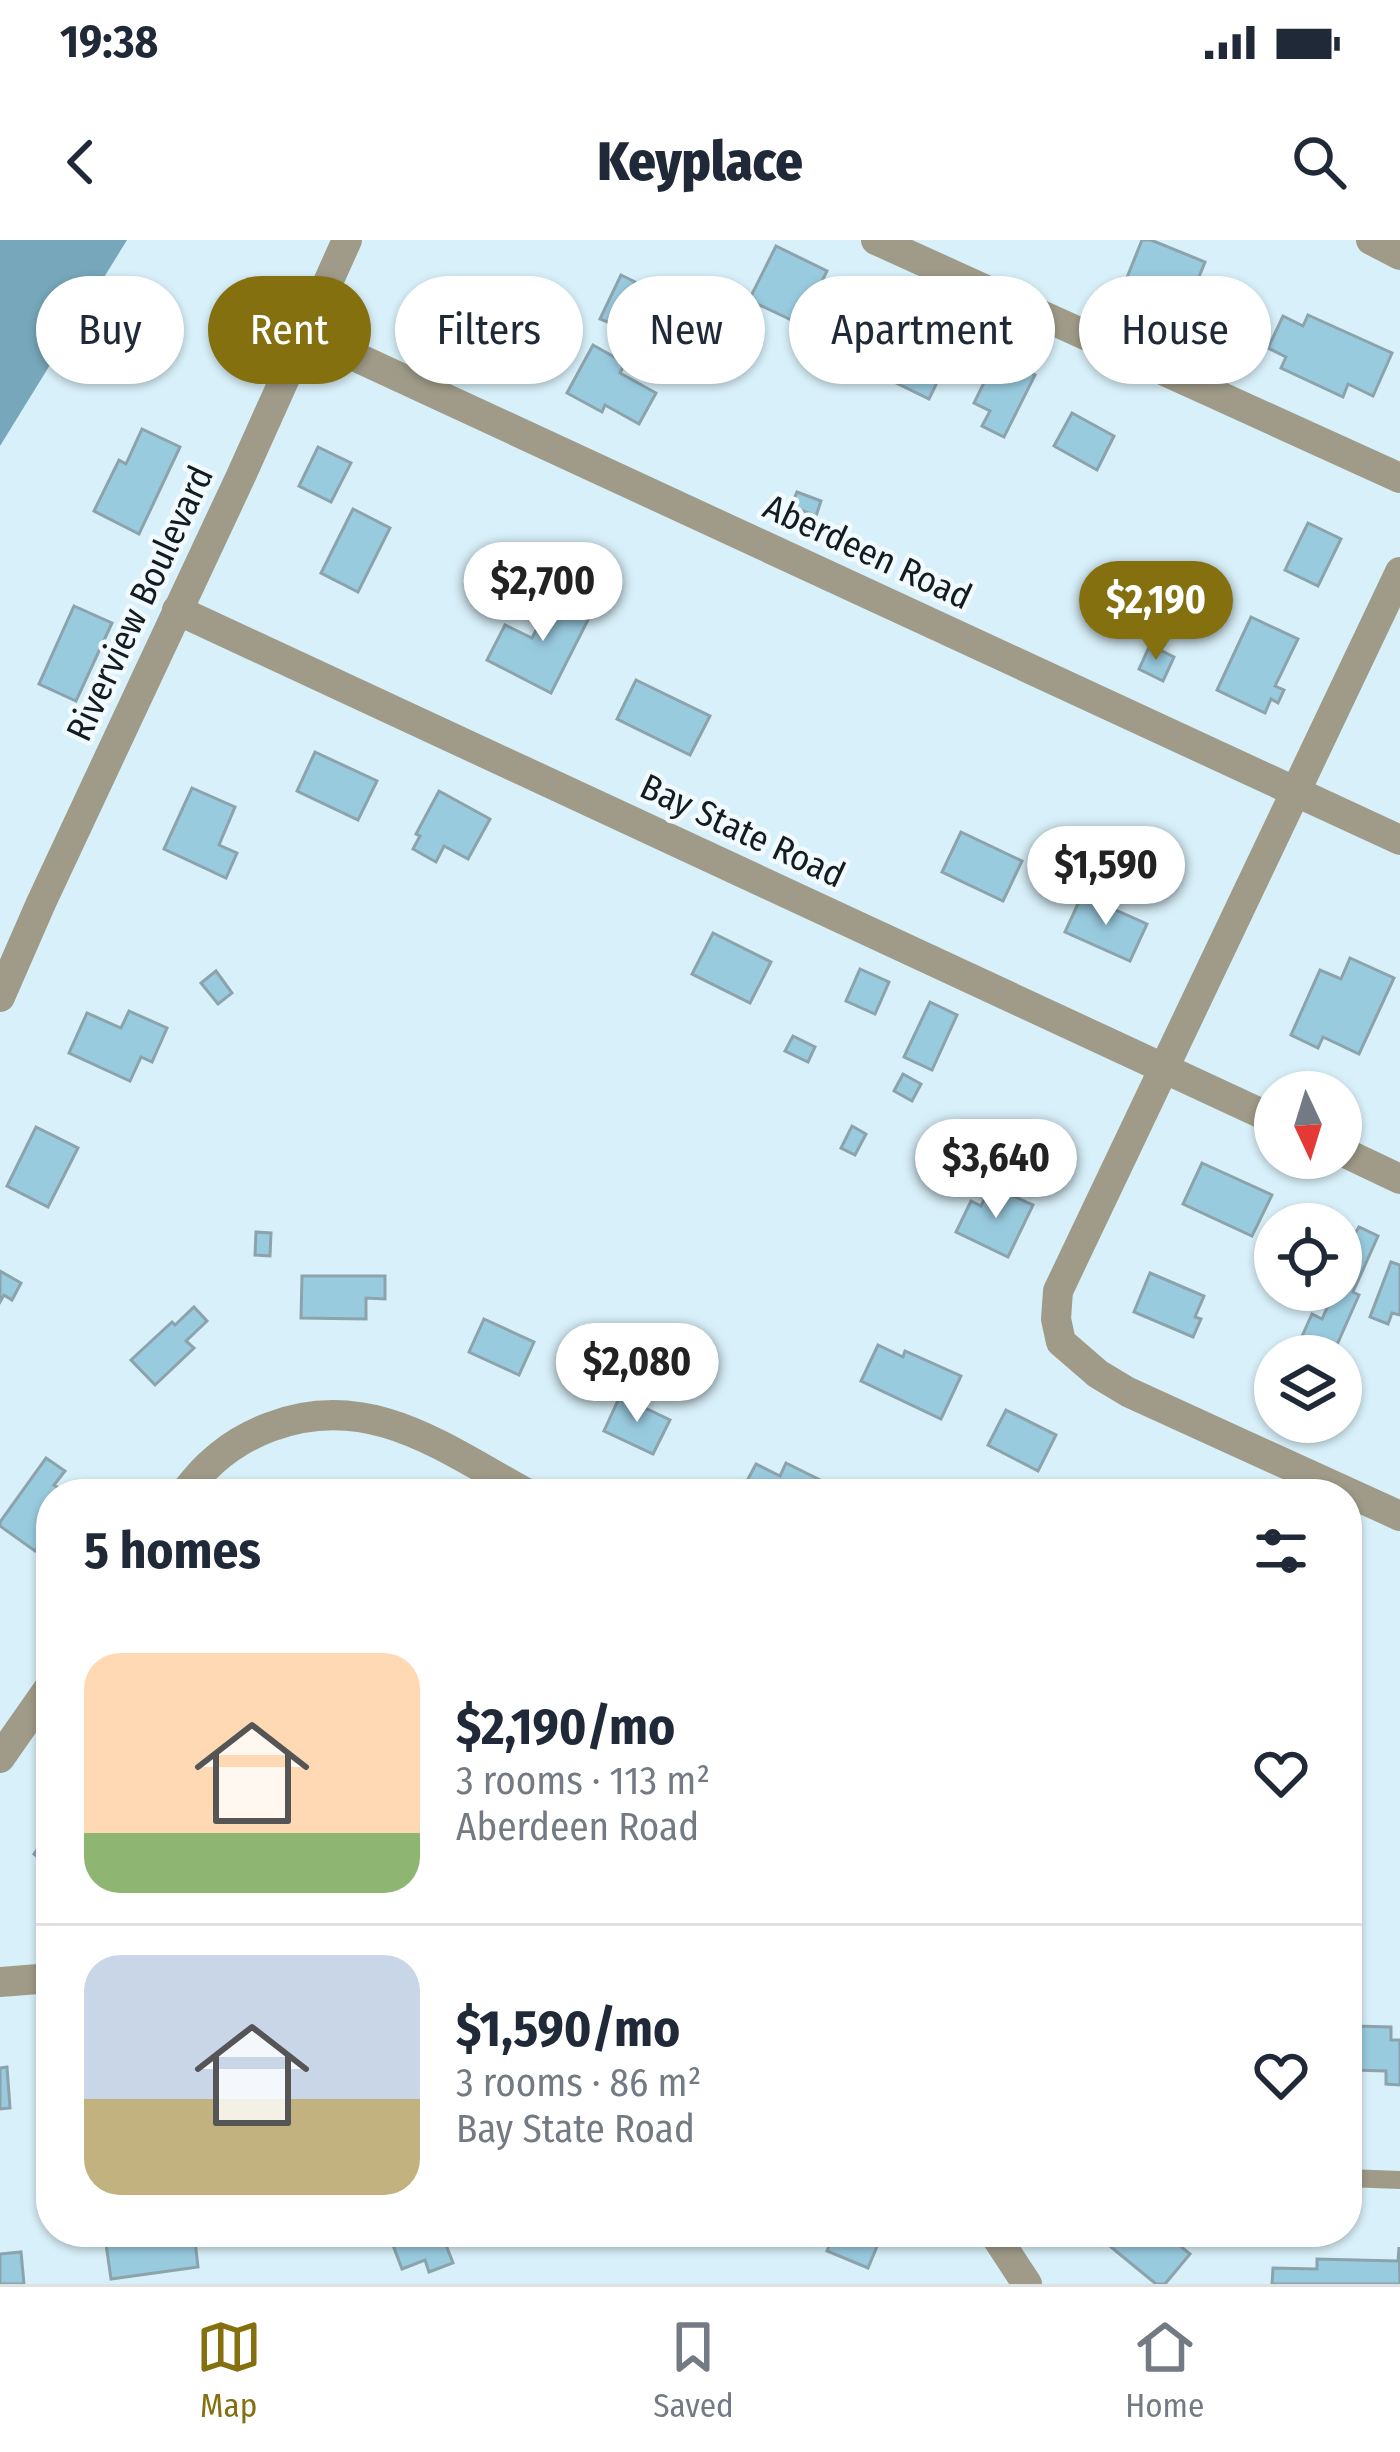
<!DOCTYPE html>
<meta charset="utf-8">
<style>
body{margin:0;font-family:"Fira Sans Condensed",sans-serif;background:#f6f6f7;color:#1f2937;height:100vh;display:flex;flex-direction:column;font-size:45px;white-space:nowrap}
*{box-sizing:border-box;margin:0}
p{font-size:39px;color:#747a83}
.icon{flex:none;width:66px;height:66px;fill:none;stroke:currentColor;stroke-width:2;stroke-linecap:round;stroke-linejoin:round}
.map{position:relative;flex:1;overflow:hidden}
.panel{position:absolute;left:36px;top:1239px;width:1326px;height:768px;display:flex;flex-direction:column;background:#fff;border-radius:48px;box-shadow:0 3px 9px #0004}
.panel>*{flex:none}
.top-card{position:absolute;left:36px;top:36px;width:1329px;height:108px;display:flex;gap:24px}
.needle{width:78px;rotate:176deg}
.fabs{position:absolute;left:1254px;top:831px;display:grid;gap:24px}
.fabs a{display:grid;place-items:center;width:108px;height:108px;border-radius:50%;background:#fff;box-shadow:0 3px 9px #0004;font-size:60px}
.price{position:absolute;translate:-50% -102px;padding:0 27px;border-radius:42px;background:#fff;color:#222;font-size:39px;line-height:78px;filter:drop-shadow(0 3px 6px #0008)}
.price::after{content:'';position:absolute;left:50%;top:72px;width:36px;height:27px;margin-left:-18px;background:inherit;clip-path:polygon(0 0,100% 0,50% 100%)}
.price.current{background:#84700f;color:#fff}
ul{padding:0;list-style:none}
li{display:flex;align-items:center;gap:36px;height:300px;padding:0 48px}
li+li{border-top:3px solid #e0e1e3}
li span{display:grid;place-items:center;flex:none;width:336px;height:240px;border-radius:36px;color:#555}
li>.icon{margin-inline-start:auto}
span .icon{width:144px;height:144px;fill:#fffc;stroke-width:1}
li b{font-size:51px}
h2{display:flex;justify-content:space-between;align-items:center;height:144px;padding:0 48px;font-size:51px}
.chip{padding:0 42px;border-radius:54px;background:#fff;box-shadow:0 3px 9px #0004;font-size:42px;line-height:108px}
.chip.current{background:#84700f;color:#fff}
.status{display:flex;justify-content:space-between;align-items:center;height:84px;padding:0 60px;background:#fff;direction:ltr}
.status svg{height:33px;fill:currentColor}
header{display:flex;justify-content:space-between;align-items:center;height:156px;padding:0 48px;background:#fff;font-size:54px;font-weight:800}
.tabs{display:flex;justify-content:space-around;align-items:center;height:168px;border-top:3px solid #e0e1e3;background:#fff;font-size:33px;color:#747a83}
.tabs a{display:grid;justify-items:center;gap:6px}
.tabs .current{color:#84700f}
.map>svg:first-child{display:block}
.water{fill:#76a7ba}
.building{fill:#99cbdf;stroke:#8da3ac;stroke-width:3}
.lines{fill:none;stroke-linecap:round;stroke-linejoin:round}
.lane{stroke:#9f9b88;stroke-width:18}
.street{stroke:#9f9b88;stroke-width:30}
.labels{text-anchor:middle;stroke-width:9;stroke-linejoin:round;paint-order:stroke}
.street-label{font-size:36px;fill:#141c1f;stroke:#f1fafe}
</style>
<div class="status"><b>19:38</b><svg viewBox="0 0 49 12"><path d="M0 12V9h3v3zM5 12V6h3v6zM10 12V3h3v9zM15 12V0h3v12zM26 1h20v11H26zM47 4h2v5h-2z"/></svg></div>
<header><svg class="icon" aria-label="back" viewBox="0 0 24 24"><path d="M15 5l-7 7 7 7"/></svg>Keyplace<svg class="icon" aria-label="search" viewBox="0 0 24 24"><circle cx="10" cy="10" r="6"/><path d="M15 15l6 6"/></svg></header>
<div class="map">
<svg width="1400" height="2044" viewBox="0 0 1400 2044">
<rect width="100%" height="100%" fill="#d8f0f9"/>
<path class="water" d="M0,0H127L0,206Z"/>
<g class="building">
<path d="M1142,0H1151L1205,22L1187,66L1126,40Z"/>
<path d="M776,6L827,31L811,64L848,82L829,120L803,108L814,84L802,78L800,84L749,60Z"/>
<path d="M621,35L635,42L615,85L600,79Z"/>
<path d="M1308,75L1392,113L1373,156L1348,144L1343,157L1281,128L1286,117L1268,108L1283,76L1303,86Z"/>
<path d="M895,96L947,122L929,159L876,133Z"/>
<path d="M593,105L625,123L620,133L656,153L639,184L605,165L602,172L567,153Z"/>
<path d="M997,116L1035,135L1004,197L982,186L990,171L974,163Z"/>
<path d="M1072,173L1114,196L1097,230L1054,206Z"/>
<path d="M142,189L180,207L139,294L94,271L119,220L126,224Z"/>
<path d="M318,207L351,223L331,262L299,246Z"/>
<path d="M797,252L821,261L816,276L791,266Z"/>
<path d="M353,269L390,288L358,352L321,333Z"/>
<path d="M1308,283L1341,299L1318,346L1285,330Z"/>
<path d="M556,351L593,370L551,453L487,420L505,385L532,398Z"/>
<path d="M74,366L112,383L76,461L39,444Z"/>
<path d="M1251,377L1298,399L1275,446L1284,450L1278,463L1271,459L1265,473L1217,450Z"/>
<path d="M1150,405L1174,417L1163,441L1139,429Z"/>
<path d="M636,440L710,476L690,515L617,479Z"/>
<path d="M315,512L377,541L358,580L297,551Z"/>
<path d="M192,548L235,567L219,605L237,613L226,638L164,609Z"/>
<path d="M439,551L490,579L468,619L444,606L436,622L413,609L420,596L416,594Z"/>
<path d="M961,592L1022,621L1003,661L942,632Z"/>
<path d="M1082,655L1147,684L1130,721L1065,692Z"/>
<path d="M713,693L771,722L750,763L692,734Z"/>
<path d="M1350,718L1394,738L1359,814L1323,797L1318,808L1291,795L1320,730L1341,739Z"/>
<path d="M860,729L889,742L875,774L846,761Z"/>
<path d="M216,731L232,753L218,764L201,743Z"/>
<path d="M930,762L957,775L932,830L904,817Z"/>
<path d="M129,771L167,788L152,822L141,817L130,841L69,813L87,773L121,788Z"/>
<path d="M793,796L815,807L808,822L785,811Z"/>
<path d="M903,834L921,844L912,861L894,851Z"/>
<path d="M852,886L866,894L855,915L841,908Z"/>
<path d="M36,887L78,908L48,967L7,946Z"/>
<path d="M1202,923L1272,955L1252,996L1183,964Z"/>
<path d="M991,946L1033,965L1008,1017L956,992L971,961L981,966Z"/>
<path d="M1341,986L1356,992L1359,987L1378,996L1353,1052L1359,1055L1332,1116H1298L1294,1114L1312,1074L1322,1079L1335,1050H1341Z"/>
<path d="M256,992L271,993L270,1016L255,1015Z"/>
<path d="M1391,1022L1400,1025V1075L1392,1073L1388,1084L1370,1077Z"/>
<path d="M0,1031L21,1043L12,1060L4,1055L0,1062Z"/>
<path d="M1150,1033L1204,1056L1195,1077L1201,1079L1193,1097L1134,1072Z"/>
<path d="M302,1036H385V1059L366,1058V1079L301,1078Z"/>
<path d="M194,1067L207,1081L186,1101L194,1108L155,1145L131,1120L172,1082L175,1085Z"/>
<path d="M484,1079L534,1102L519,1135L469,1112Z"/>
<path d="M878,1105L903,1117L905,1111L961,1136L941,1179L861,1141Z"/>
<path d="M620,1156L670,1180L653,1214L604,1191Z"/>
<path d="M1006,1170L1056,1195L1038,1231L988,1205Z"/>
<path d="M46,1218L65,1231L54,1245L67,1254H51V1289L35,1311L0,1286V1282Z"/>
<path d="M786,1223L822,1241L815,1254L804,1250L802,1254H740L756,1224L780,1236Z"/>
<path d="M51,1589V1626L34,1614Z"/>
<path d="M1353,1786L1391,1787V1800H1400V1845L1386,1844V1831L1352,1830Z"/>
<path d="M7,1827L10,1868L0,1869V1828Z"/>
<path d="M194,1992L198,2027L111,2039L106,2004Z"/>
<path d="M388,1992H441L453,2023L429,2032L425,2020L402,2029Z"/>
<path d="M835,1992H883L868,2028L827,2011Z"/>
<path d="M1124,1992H1163L1190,2014L1165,2044H1156L1111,2007Z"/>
<path d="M1399,2007L1400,2044H1272L1273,2028L1317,2029V2019L1398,2021Z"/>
<path d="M21,2012L24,2044H0V2014Z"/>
</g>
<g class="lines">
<path class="lane" d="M1347,1938L1400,1940"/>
<g class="street">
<path d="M876,0L1400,238"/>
<path d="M1371,0L1400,15"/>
<path d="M304,93L1400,600"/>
<path d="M1400,332L1058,1051L1056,1079L1061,1102L1098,1134L1128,1152L1400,1276"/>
<path d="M177,370L1275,880"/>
<path d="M0,757L41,663L240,238L347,0"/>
<path d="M1341,911L1400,939"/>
<path d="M184,1254C206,1223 235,1200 270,1187C369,1149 445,1209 528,1254"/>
<path d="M0,1518L51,1445"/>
<path d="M0,1742L51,1738"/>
<path d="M993,1992L1027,2044"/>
</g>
</g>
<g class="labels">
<g class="street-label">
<text transform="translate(868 311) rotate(25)" y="13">Aberdeen Road</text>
<text transform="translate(139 363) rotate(-65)" y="13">Riverview Boulevard</text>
<text transform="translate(743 590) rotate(25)" y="13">Bay State Road</text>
</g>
</g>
</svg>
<div class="fabs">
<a><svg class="needle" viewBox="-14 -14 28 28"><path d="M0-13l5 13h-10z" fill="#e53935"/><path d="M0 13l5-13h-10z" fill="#747a83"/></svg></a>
<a><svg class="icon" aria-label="locate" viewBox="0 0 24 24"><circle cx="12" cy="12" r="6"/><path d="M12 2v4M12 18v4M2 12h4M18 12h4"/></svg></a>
<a><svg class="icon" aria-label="layers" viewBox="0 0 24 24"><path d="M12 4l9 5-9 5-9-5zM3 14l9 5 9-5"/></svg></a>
</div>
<b class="price" style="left:543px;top:404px">$2,700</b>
<b class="price current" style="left:1156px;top:423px">$2,190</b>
<b class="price" style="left:1106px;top:688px">$1,590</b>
<b class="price" style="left:996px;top:981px">$3,640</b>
<b class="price" style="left:637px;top:1185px">$2,080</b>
<div class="top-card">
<a class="chip">Buy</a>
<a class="chip current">Rent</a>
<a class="chip">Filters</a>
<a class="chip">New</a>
<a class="chip">Apartment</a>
<a class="chip">House</a>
</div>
<section class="panel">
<h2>5 homes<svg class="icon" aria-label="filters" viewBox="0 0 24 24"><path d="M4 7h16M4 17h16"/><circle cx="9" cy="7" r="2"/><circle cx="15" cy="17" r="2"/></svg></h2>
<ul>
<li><span style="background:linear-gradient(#ffd9b3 75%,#8fb573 0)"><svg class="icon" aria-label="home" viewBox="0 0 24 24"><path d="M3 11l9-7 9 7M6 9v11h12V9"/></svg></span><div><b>$2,190/mo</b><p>3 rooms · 113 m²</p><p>Aberdeen Road</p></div><svg class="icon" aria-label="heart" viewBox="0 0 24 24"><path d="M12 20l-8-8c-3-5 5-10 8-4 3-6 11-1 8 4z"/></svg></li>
<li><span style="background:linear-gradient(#c9d6e8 60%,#c2b280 0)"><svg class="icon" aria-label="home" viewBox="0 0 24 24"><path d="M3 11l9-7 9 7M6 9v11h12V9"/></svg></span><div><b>$1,590/mo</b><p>3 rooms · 86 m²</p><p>Bay State Road</p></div><svg class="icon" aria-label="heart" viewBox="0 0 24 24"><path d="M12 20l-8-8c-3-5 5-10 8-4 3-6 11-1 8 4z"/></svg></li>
</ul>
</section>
</div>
<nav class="tabs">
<a class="current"><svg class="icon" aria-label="map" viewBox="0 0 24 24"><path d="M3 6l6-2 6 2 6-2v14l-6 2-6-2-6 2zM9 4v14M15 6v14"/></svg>Map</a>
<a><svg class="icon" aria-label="saved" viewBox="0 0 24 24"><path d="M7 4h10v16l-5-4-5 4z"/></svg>Saved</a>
<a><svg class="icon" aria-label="home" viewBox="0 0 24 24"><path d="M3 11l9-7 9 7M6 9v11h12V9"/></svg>Home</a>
</nav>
